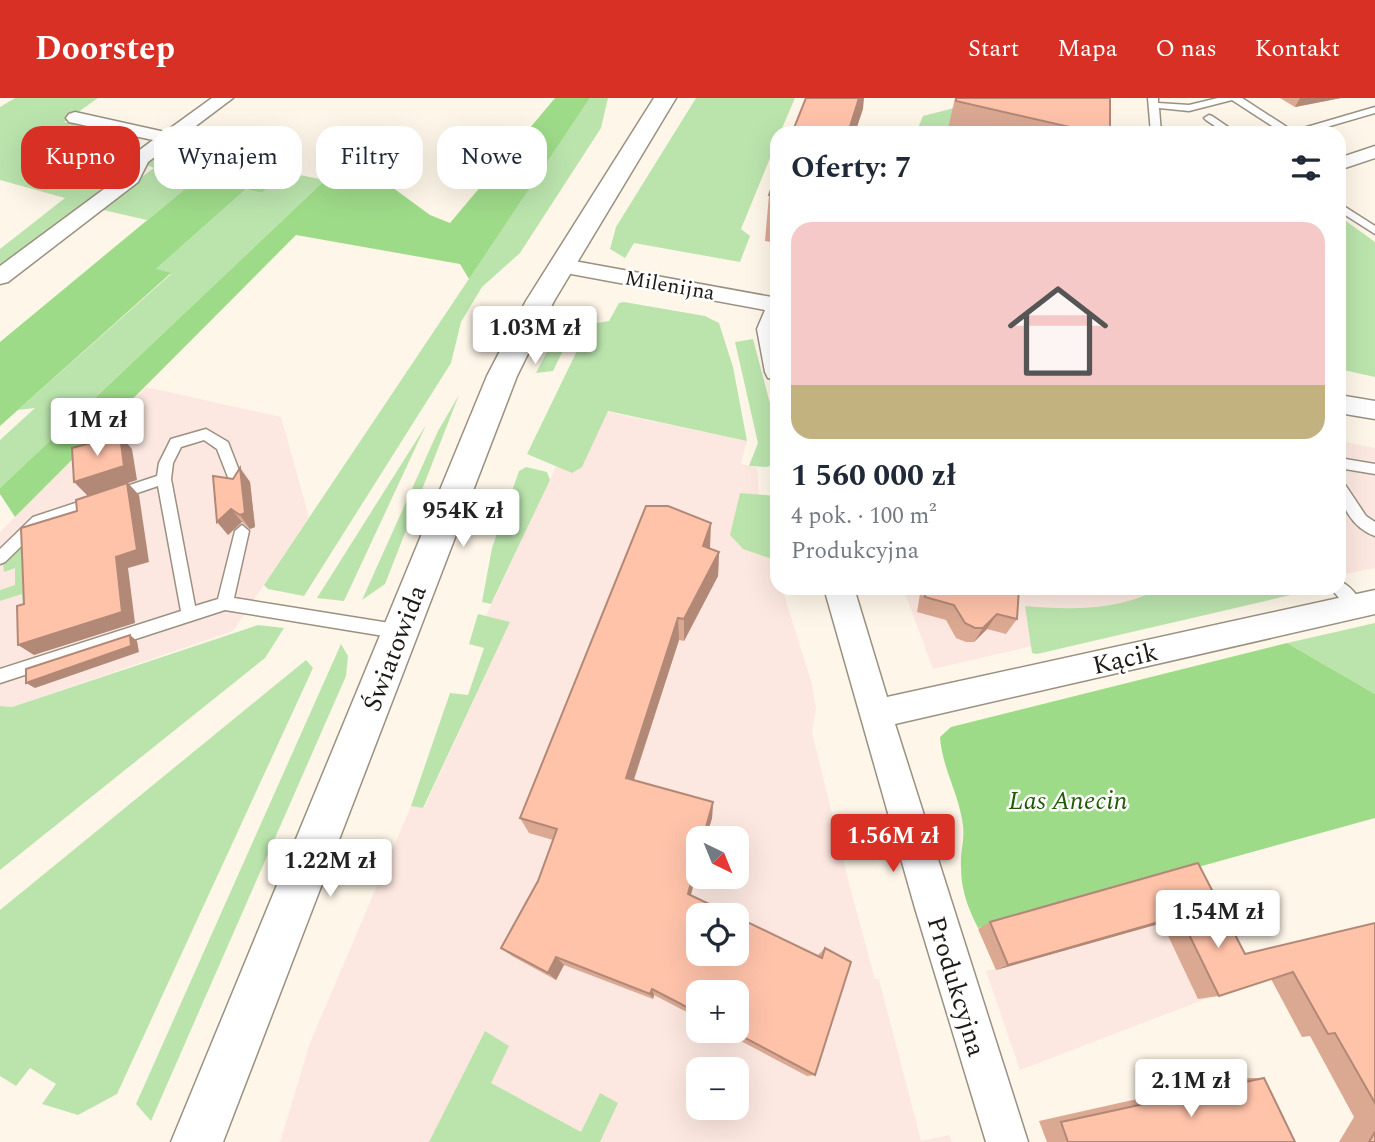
<!DOCTYPE html>
<html lang="pl">
<meta charset="utf-8">
<style>
body{margin:0;font-family:Spectral,serif;background:#f2f2f3;color:#1f2937;height:100vh;display:flex;flex-direction:column;font-size:26px;white-space:nowrap}
*{box-sizing:border-box;margin:0}
p{font-size:23px;color:#747a83}
.icon{flex:none;width:38px;height:38px;fill:none;stroke:currentColor;stroke-width:2;stroke-linecap:round;stroke-linejoin:round}
.map{position:relative;flex:1;overflow:hidden}
.side{position:absolute;left:770px;top:28px;width:576px;height:469px;display:flex;flex-direction:column;background:#fff;border-radius:21px;box-shadow:0 7px 28px #0002}
.side>*{flex:none}
.guide{position:absolute;left:21px;top:28px;width:644px;height:63px;display:flex;gap:14px}
.needle{width:46px;rotate:137deg}
.controls{position:absolute;left:686px;top:728px;display:grid;gap:14px}
.controls a{display:grid;place-items:center;width:63px;height:63px;border-radius:14px;background:#fff;box-shadow:0 7px 28px #0002;font-size:35px}
.price{position:absolute;translate:-50% -60px;padding:0 16px;border-radius:7px;background:#fff;color:#222;font-size:23px;line-height:46px;filter:drop-shadow(0 2px 4px #0008)}
.price::after{content:'';position:absolute;left:50%;top:42px;width:21px;height:16px;margin-left:-10px;background:inherit;clip-path:polygon(0 0,100% 0,50% 100%)}
.price.current{background:#d93025;color:#fff}
ul{padding:0;list-style:none}
li{display:grid;align-content:center;gap:14px;height:371px;padding:0 21px}
li+li{border-top:2px solid #e0e1e3}
li span{display:grid;place-items:center;height:217px;border-radius:21px;color:#555}
li>.icon{margin-inline-start:auto}
span .icon{width:126px;height:126px;fill:#fffc;stroke-width:1}
li b{font-size:30px}
h2{display:flex;justify-content:space-between;align-items:center;height:84px;padding:0 21px;font-size:30px}
.pill{padding:0 24px;border-radius:21px;background:#fff;box-shadow:0 7px 28px #0002;font-size:24px;line-height:63px}
.pill.current{background:#d93025;color:#fff}
header{display:flex;align-items:center;gap:42px;box-sizing:border-box;height:98px;padding:0 35px;background:#d93025;color:#fff}
header strong{font-size:33px}
nav{display:flex;gap:38px;margin-inline-start:auto;font-size:24px}
.map>svg:first-child{display:block}
.commercial{fill:#fce8e0;fill-rule:evenodd}
.green{fill:#bbe4ad}
.forest{fill:#9edb89}
.lines{fill:none;stroke-linecap:round;stroke-linejoin:round}
.service-casing{stroke:#9b9182;stroke-width:3}
.minor-casing{stroke:#9b9182;stroke-width:3}
.tertiary-casing{stroke:#9b9182;stroke-width:3}
.service{fill:#fff;fill-rule:evenodd}
.minor{fill:#fff;fill-rule:evenodd}
.tertiary{fill:#fff;fill-rule:evenodd}
.wall{fill:#dba892}
.shaded-wall{fill:#b28877}
.building{fill:#ffc3aa;stroke:#b28877;stroke-width:2}
.labels{text-anchor:middle;stroke-width:5;stroke-linejoin:round;paint-order:stroke}
.far-street-label{font-size:21px;fill:#1e1a15;stroke:#fff}
.street-label{font-size:26px;fill:#1e1a15;stroke:#fff}
.park-label{font-size:26px;font-style:italic;fill:#225a03;stroke:#fff}
</style>
<header>
<strong>Doorstep</strong>
<nav><a>Start</a><a>Mapa</a><a>O nas</a><a>Kontakt</a></nav>
</header>
<div class="map">
<svg width="1375" height="1044" viewBox="0 0 1375 1044">
<rect width="100%" height="100%" fill="#fef6e8"/>
<g class="commercial">
<path d="M146,289L281,319L309,419L233,533L12,609L0,608V434Z"/>
<path d="M584,309L747,343L741,366L757,370L759,399L777,470V490H782L812,586L816,610L812,634L851,793L875,881H879L921,1043L949,1037L952,1044H280L310,945L411,708L424,710L510,524L486,518ZM698,740H737V779H698ZM698,817H737V856H698ZM698,894H737V933H698ZM698,971H737V1010H698Z"/>
<path d="M1339,343L1375,350V470L1339,477Z"/>
<path d="M903,490H1284L933,571Z"/>
<path d="M1180,774L1237,889L1020,972L986,873L995,871L978,830Z"/>
</g>
<g class="green">
<path d="M15,0H98L64,24L121,37C103,51 72,37 51,33L47,36L104,49L129,61L124,78L0,173V151L65,100L0,82V9Z"/>
<path d="M590,0H608L601,30L520,155L482,189L461,224L451,265L304,498L268,491L264,487Z"/>
<path d="M696,0H795L780,35H777V43L741,131L750,138L740,164L634,145L625,160L610,151L616,129Z"/>
<path d="M993,0L960,35H916L923,18Z"/>
<path d="M182,51L221,61L147,122L99,111L154,70L144,66L159,55Z"/>
<path d="M284,74L325,82L0,390V342L35,310L18,312L171,176L155,172L246,91L262,95Z"/>
<path d="M1339,118L1375,144V279L1339,271Z"/>
<path d="M624,204L705,218L719,225L733,269L747,343L608,313L582,369L572,375L527,356L590,226L609,223L619,205Z"/>
<path d="M564,221L577,224L553,273L536,275Z"/>
<path d="M753,241L777,332V364L767,369L749,368L758,345L735,244Z"/>
<path d="M459,297L385,486L362,502L438,333Z"/>
<path d="M426,327L344,503L317,500Z"/>
<path d="M526,369L547,374L550,382L491,506L482,504L492,450L519,373Z"/>
<path d="M740,395L777,398V457L769,460L743,451L730,437Z"/>
<path d="M33,436L36,506L23,509L22,496L0,503V492L15,487V470L4,474L3,466Z"/>
<path d="M1160,490H1321L1037,556L1032,555L1025,508C1069,512 1120,513 1160,490Z"/>
<path d="M478,516L510,524L423,710L411,708L450,595L468,597L484,550L469,546Z"/>
<path d="M1375,525V596L1287,545Z"/>
<path d="M258,527L284,530L265,560L0,772V608L12,609Z"/>
<path d="M341,546L348,558L346,578L151,1023L136,1006Z"/>
<path d="M306,562L313,570L117,996L78,1017L42,1006L56,986L30,970L16,988L0,978V812Z"/>
<path d="M485,933L509,948L491,985L581,1034L600,995L618,1005L600,1044H429Z"/>
</g>
<g class="forest">
<path d="M555,0H590L469,181L460,166L296,137L15,419L0,396V390L325,82L348,88L366,70L430,117L450,125Z"/>
<path d="M221,61L284,74L262,95L246,91L156,171L171,175L0,328V244Z"/>
<path d="M1287,545L1375,596V720L978,830C968,810 961,792 961,769C960,751 966,741 962,721C957,693 942,668 940,639L951,629Z"/>
</g>
<g class="lines">
<g class="service-casing">
<g id="service">
<path d="M1148,0H1158V5L1189,7L1218,0H1242L1293,33L1375,9V15L1306,35H1283L1232,2L1189,13L1159,10L1161,35H1151Z"/>
<path d="M1209,17L1212,18L1237,35H1225L1206,22L1204,20Z"/>
<path d="M1339,105L1375,128V136L1339,113Z"/>
<path d="M206,331L228,344L245,388L243,392H233L217,351L204,342L181,349L173,365L171,381L195,508L218,501L235,433L242,427L249,433L234,500L402,527L408,529L410,534L408,539L402,541L225,512L0,585V571L181,513L158,388L43,427L5,464L0,466V451L33,419L157,378L159,365L171,341Z"/>
<path d="M1339,360L1375,366V376L1339,370Z"/>
<path d="M1339,384L1344,385L1366,418L1375,424V438C1352,430 1339,406 1339,384Z"/>
<path d="M1339,483C1349,486 1359,499 1364,508L1362,513H1350L1334,494L1332,490H1339Z"/>
</g>
</g>
<g class="minor-casing">
<g id="minor">
<path d="M212,0H233L148,64L138,84L8,184L0,186V168L123,77L133,57L153,42L69,24L66,20L69,16L75,14L165,34Z"/>
<path d="M1375,48V60L1339,72V60Z"/>
<path d="M563,161L777,200V282L768,280L765,274L757,231L765,212L555,173L552,168Z"/>
<path d="M1339,297L1375,303V321L1339,315Z"/>
<path d="M824,490H854L887,599L1375,492V516L895,626L1028,1044H986L915,810Z"/>
</g>
</g>
<g class="tertiary-casing">
<path id="tertiary" d="M654,0H676L554,203L517,278L223,1044H171L487,278L526,203Z"/>
</g>
<use href="#service" class="service"/>
<use href="#minor" class="minor"/>
<use href="#tertiary" class="tertiary"/>
</g>
<g class="wall">
<path d="M955,0H1110V35H947Z"/>
<path d="M1280,0H1341L1295,9Z"/>
<path d="M769,97L777,99V145L765,143Z"/>
<path d="M240,370L250,384L255,429L250,431L242,424L228,437L233,381Z"/>
<path d="M710,450L719,454L718,478L684,543L679,542L634,682L713,704L712,720L706,740H698V769L691,797L817,858L825,850L815,977L807,978L722,933H737L698,894V920L654,897L653,901L564,867L556,882L512,858L501,850L538,783L553,742L529,735L520,720Z"/>
<path d="M921,490H1019L1017,521L1006,536L987,531L974,544H966L956,540L946,522L917,514Z"/>
<path d="M1198,765L1245,856L1375,825V1044H1339L1354,1019L1310,938L1302,939L1271,881L1219,898L1198,901L1162,825L996,872L978,831L990,824Z"/>
<path d="M1231,980H1264L1295,1044H1047L1039,1023Z"/>
</g>
<g class="shaded-wall">
<path d="M859,0H864L863,11L855,35H848Z"/>
<path d="M1300,0H1341L1295,9Z"/>
<path d="M120,337L132,351L137,382L128,385L139,397L149,464L128,470L135,525L34,557L18,547L116,459L88,398L74,384Z"/>
<path d="M240,370L250,384L255,429L250,431L240,417Z"/>
<path d="M231,411L242,424L228,437L217,424Z"/>
<path d="M711,425L710,450L702,472L703,448Z"/>
<path d="M719,454L718,478L684,543V521Z"/>
<path d="M997,516L987,531L974,544L983,530Z"/>
<path d="M678,520L679,542L629,696L626,680Z"/>
<path d="M130,537L137,543L139,554L35,590L26,585Z"/>
<path d="M713,704L712,720L706,740H703Z"/>
<path d="M698,758V769L688,807V796Z"/>
<path d="M1180,818L1162,825L996,872L1008,867Z"/>
<path d="M556,859L564,867L556,882L548,875Z"/>
<path d="M652,891L654,897L653,901L650,896Z"/>
</g>
<g class="building">
<path d="M806,0H859L848,35H792Z"/>
<path d="M956,0H1110V35H1096L956,3Z"/>
<path d="M777,75V99L769,97Z"/>
<path d="M120,337L124,368L74,384L72,350Z"/>
<path d="M240,370L245,415L240,417L231,411L217,424L213,378L233,381Z"/>
<path d="M127,385L137,452L116,459L122,514L18,547L17,508L24,506L21,430L77,413L76,402Z"/>
<path d="M646,408H668L711,425L703,448L719,454L684,521L678,520L626,680L713,704L703,740H698V758L688,796L732,817H698V856H737V819L822,860L825,850L851,864L815,977L732,933H737V894H698V915L652,891L650,896L556,859L548,875L501,850L538,783L557,731L520,720Z"/>
<path d="M926,490H1019L1017,521L997,516L983,530H975L965,525L954,507L925,499Z"/>
<path d="M130,537L131,548L26,585V571Z"/>
<path d="M1198,765L1245,856L1375,825V1005L1335,935L1328,936L1293,874L1219,898L1180,818L1008,867L990,824Z"/>
<path d="M1264,980L1295,1044H1068L1061,1024Z"/>
<path d="M1375,1034V1044H1369Z"/>
</g>
<g class="labels">
<g class="far-street-label">
<text transform="translate(670 187) rotate(10)" y="7">Milenijna</text>
</g>
<g class="street-label">
<text transform="translate(394 550) rotate(-69)" y="9">Światowida</text>
<text transform="translate(1125 560) rotate(-13)" y="9">Kącik</text>
<text transform="translate(957 888) rotate(73)" y="9">Produkcyjna</text>
</g>
<g class="park-label">
<text x="1068" y="711">Las Anecin</text>
</g>
</g>
</svg>
<div class="controls">
<a><svg class="needle" viewBox="-14 -14 28 28"><path d="M0-13l5 13h-10z" fill="#e53935"/><path d="M0 13l5-13h-10z" fill="#747a83"/></svg></a>
<a><svg class="icon" aria-label="locate" viewBox="0 0 24 24"><circle cx="12" cy="12" r="6"/><path d="M12 2v4M12 18v4M2 12h4M18 12h4"/></svg></a>
<a>+</a>
<a>−</a>
</div>
<b class="price" style="left:535px;top:268px">1.03M zł</b>
<b class="price" style="left:97px;top:360px">1M zł</b>
<b class="price" style="left:463px;top:451px">954K zł</b>
<b class="price current" style="left:893px;top:776px">1.56M zł</b>
<b class="price" style="left:330px;top:801px">1.22M zł</b>
<b class="price" style="left:1218px;top:852px">1.54M zł</b>
<b class="price" style="left:1191px;top:1021px">2.1M zł</b>
<div class="guide">
<a class="pill current">Kupno</a>
<a class="pill">Wynajem</a>
<a class="pill">Filtry</a>
<a class="pill">Nowe</a>
</div>
<section class="side">
<h2>Oferty: 7<svg class="icon" aria-label="filters" viewBox="0 0 24 24"><path d="M4 7h16M4 17h16"/><circle cx="9" cy="7" r="2"/><circle cx="15" cy="17" r="2"/></svg></h2>
<ul>
<li><span style="background:linear-gradient(#f6c9c9 75%,#c2b280 0)"><svg class="icon" aria-label="home" viewBox="0 0 24 24"><path d="M3 11l9-7 9 7M6 9v11h12V9"/></svg></span><div><b>1 560 000 zł</b><p>4 pok. · 100 m²</p><p>Produkcyjna</p></div></li>
</ul>
</section>
</div>
